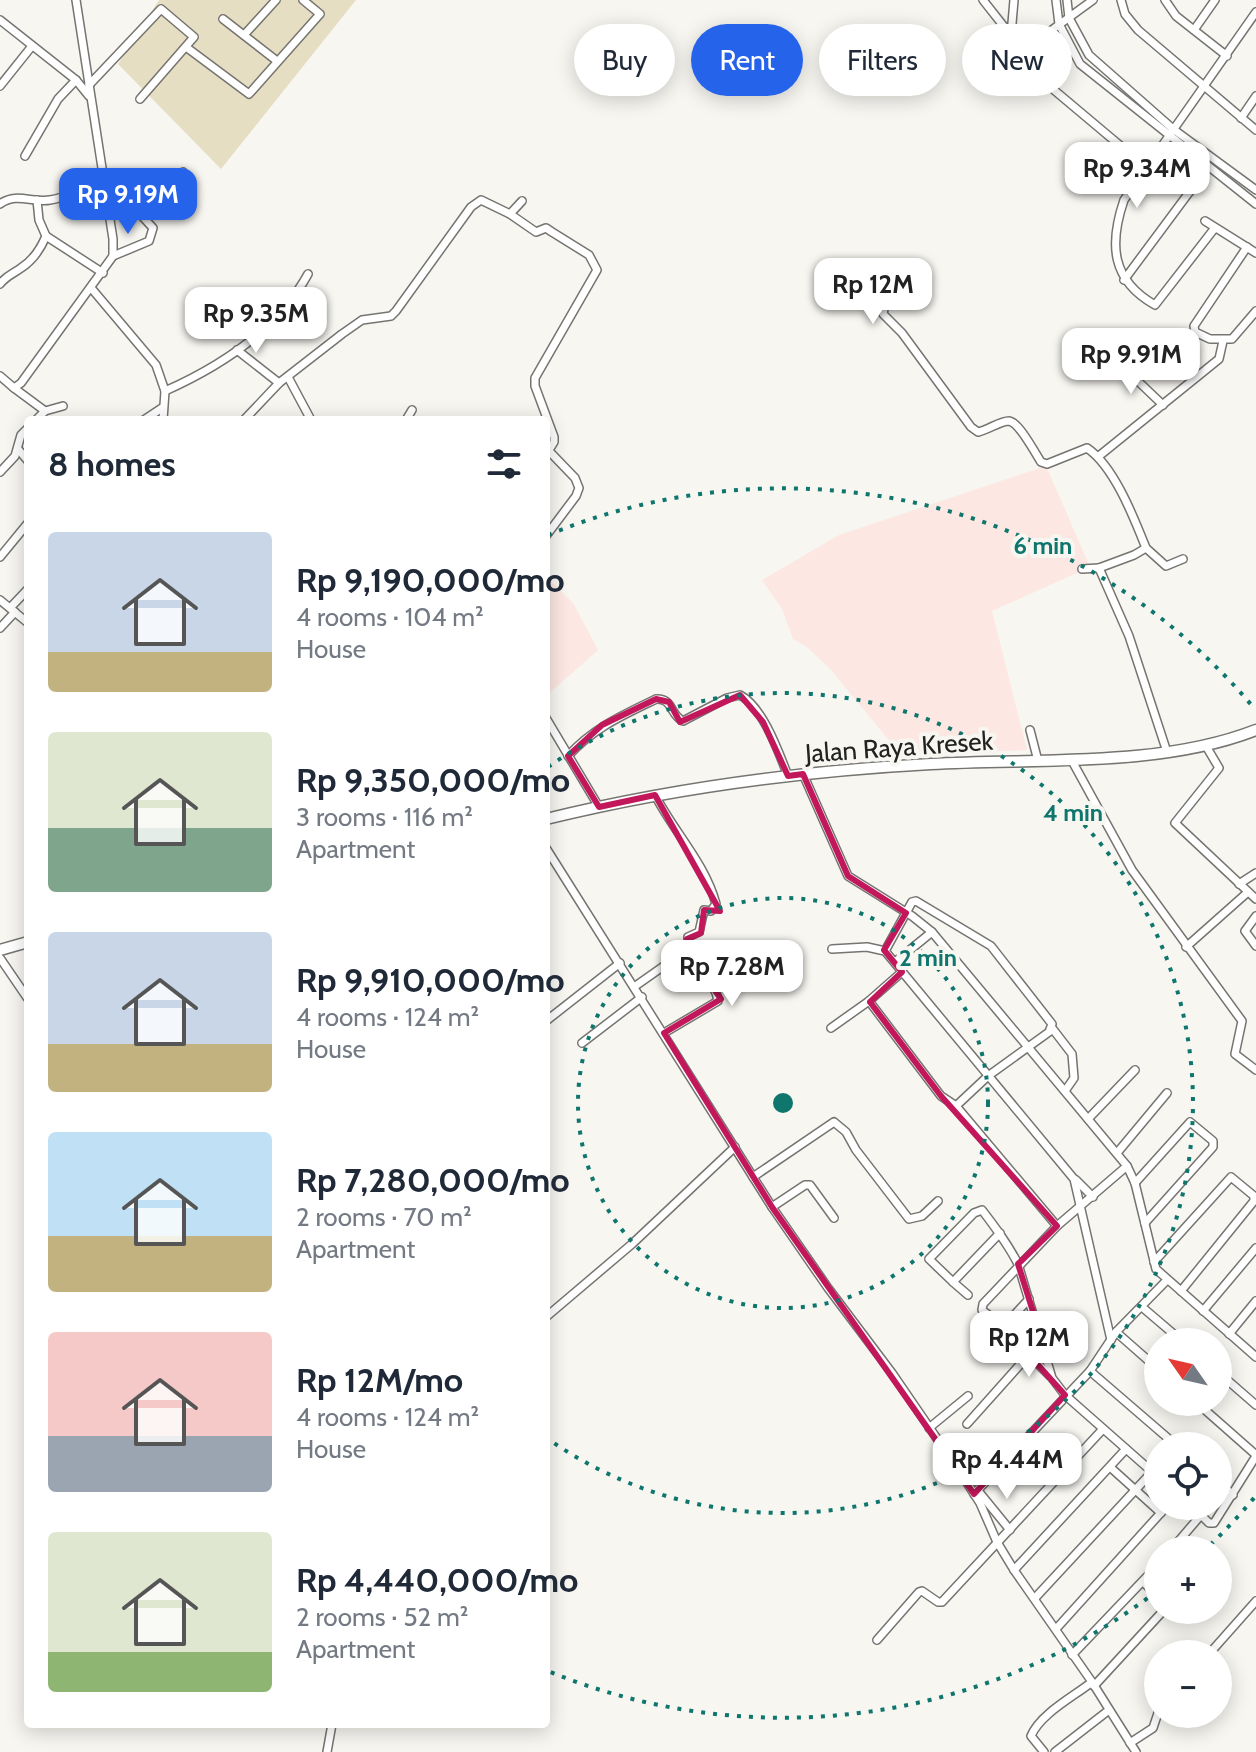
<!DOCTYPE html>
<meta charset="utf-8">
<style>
body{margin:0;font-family:Cabin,sans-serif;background:#f6f6f7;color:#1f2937;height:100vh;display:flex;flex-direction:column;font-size:30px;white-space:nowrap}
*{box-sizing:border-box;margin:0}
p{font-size:26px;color:#747a83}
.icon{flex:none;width:44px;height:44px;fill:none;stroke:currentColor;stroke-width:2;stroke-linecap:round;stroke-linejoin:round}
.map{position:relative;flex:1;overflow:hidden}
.details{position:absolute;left:24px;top:416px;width:526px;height:1312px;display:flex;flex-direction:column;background:#fff;border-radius:8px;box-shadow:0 4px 20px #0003}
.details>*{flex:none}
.top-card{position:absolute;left:574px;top:24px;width:562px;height:72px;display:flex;gap:16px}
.needle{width:52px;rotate:304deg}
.buttons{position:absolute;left:1144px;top:1328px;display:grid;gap:16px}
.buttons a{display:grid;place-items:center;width:88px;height:88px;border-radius:50%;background:#fff;box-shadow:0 4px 20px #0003;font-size:40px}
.price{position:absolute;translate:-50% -68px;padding:0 18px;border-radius:16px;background:#fff;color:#222;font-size:26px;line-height:52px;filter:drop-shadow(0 2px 4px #0008)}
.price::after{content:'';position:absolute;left:50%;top:48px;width:24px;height:18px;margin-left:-12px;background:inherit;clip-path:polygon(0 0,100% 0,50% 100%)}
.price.current{background:#2563eb;color:#fff}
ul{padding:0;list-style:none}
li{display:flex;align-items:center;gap:24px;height:200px;padding:0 24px}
li span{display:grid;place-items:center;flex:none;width:224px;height:160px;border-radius:8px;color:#555}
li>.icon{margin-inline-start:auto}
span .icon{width:96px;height:96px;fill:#fffc;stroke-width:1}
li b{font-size:34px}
h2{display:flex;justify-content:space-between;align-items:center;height:96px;padding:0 24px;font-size:34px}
.pill{padding:0 28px;border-radius:36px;background:#fff;box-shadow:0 4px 20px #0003;font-size:28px;line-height:72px}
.pill.current{background:#2563eb;color:#fff}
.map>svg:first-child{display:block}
.industrial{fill:#fce7e2}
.green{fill:#e6dec3}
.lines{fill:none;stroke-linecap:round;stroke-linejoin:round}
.minor-casing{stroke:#757470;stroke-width:10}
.secondary-casing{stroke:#757470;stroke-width:13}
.minor{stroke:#fff;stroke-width:7}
.secondary{stroke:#fff;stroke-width:10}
.marked{fill:none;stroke:#c2185b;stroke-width:6;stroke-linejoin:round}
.ring{fill:none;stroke:#0f766e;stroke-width:4;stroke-dasharray:4 8}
.labels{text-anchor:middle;stroke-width:8;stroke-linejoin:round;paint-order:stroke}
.street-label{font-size:26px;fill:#222220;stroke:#f7f6f1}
.centre{fill:#0f766e;stroke:#f7f6f1;stroke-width:4}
.ring-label{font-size:24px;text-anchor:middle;font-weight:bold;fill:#0f766e;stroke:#f7f6f1;stroke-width:8;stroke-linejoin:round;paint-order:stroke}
</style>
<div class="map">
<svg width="1256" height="1752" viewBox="0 0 1256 1752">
<rect width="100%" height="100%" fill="#f7f6f1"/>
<g class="industrial">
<path d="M1046,466L1090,567L992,611L1027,750L902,756L830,669L807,647L793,639L782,609L762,580L839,535Z"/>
<path d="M546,576L573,603L598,650L546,696Z"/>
</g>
<path class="green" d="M159,0H356L221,169L118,64Z"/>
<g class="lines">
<g class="minor-casing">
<g id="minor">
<path d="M983,0L1054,90L1148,169"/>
<path d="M1056,0L1059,24L1080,64L1256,204"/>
<path d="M1067,0L1069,18L1089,55L1173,129L1256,190"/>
<path d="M1121,0L1125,14L1138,30L1256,130"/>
<path d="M1165,0L1176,16L1227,56"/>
<path d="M223,19L277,61"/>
<path d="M0,20L76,80L89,96"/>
<path d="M1194,30L1215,0"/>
<path d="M244,35L276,0"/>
<path d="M1011,35L1014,0"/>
<path d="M186,47L249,94L320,14L303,0"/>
<path d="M1023,51L1093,0"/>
<path d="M89,85L161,9L194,37L140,99"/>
<path d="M0,86L32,46"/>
<path d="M1241,118L1256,96"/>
<path d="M25,156L58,99L76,80"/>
<path d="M0,204C17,192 31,203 50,200C69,197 86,186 103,177"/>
<path d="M510,214L522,201"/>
<path d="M1205,221L1256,253"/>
<path d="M1214,229L1155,305C1111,280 1109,244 1124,200L1256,12"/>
<path d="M46,236L103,273"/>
<path d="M1247,247L1194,326L1195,332L1210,339H1232L1256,311"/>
<path d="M113,256L149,241L153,228L141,215L183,172"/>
<path d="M892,272L901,283L902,290L885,304L883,314L902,333L971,427L978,432C988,430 1000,421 1009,421C1019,422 1035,453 1041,462L1047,464L1087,448C1114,466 1134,518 1146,548L1134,555L1099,568L1129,636L1167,752"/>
<path d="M1124,280L1208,167"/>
<path d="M0,284C6,276 13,274 21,268C32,261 41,248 46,236L39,220L37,200"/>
<path d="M92,289L156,365L165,391L163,420"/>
<path d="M237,350L279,383"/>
<path d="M1121,365L1163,405"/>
<path d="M0,376L14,388L21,383L113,256V239L76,0"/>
<path d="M288,377L311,420"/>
<path d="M14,388L45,411"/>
<path d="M165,391C221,366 278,329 308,274"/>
<path d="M36,420L45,411L63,406"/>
<path d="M144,420L162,408"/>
<path d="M244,420L279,383L342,334L362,320L391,316L396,311L471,207L481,200L510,214L536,232L546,228L552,232L589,255L597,270L535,378V386L554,437V442L546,455"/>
<path d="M406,420L412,410"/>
<path d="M18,449L28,461"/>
<path d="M1099,456L1219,359L1223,341"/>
<path d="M0,472L15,456L21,435L28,428"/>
<path d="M546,536L576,496L579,488L575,478L549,451"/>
<path d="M1146,548L1166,566L1183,559"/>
<path d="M0,557L28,523"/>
<path d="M1082,569L1099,568"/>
<path d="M0,600L28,623"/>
<path d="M10,608L28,589"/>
<path d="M0,628L15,612"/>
<path d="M546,718L599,807"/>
<path d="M1030,730L1038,761"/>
<path d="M1206,746L1219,768L1175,823L1256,899"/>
<path d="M568,756C593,728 623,715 656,699C673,698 670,715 683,721L727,698L740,695C763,707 779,753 788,776"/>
<path d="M1071,759L1132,870L1242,1021L1235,1054L1256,1070"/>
<path d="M803,774L848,876L912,916L932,932L1127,1166L1135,1183L1156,1269L1256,1357"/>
<path d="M546,848L772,1207L828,1288L892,1373L964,1478L980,1503L997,1542L1014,1570L1092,1682L1136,1752"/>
<path d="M1239,884L1256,873"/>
<path d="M1256,916L1245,931L1256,946"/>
<path d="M1186,947L1248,892"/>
<path d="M832,949L867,947L885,951"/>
<path d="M0,958L28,999"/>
<path d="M895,962L932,932"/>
<path d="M902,972L869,1001L941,1096L956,1106L1057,1226"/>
<path d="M634,987L688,949V937L699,932L704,910L711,911L716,904C705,863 674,832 655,795"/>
<path d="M546,1021L620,963"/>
<path d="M831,1028L869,1001"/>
<path d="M1052,1028L1072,1054L1074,1078L1065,1091"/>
<path d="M664,1033L718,1001C716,980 692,971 688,949"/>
<path d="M582,1043L642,997"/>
<path d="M956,1106L988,1076L1049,1032L1052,1024L991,946L916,901L912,902L885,951L1074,1179L1111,1340"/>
<path d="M1088,1119L1135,1070"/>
<path d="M1117,1153L1167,1093"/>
<path d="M753,1177L834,1122L846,1132L856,1150L909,1219L922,1216L938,1201"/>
<path d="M1076,1180L1093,1197"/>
<path d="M1135,1183L1190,1122L1213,1141V1147L1145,1223"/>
<path d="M772,1207L805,1185H810L834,1218"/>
<path d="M1000,1233L953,1282L929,1259L974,1213L982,1210C995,1227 1008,1244 1018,1264L1052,1378L1065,1395L1158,1477"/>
<path d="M1154,1262L1231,1177L1254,1196V1201L1181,1291"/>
<path d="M953,1282L968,1295"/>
<path d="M1029,1299L1007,1323L1002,1325L982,1310L983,1304L1057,1226L1127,1166"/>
<path d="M1142,1307L1183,1342"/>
<path d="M1203,1311L1256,1248"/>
<path d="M546,1317L632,1244L735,1147"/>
<path d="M1116,1332L1158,1369"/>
<path d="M1229,1334L1256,1301"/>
<path d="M1029,1355L1050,1376"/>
<path d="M1090,1371L1177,1446"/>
<path d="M1218,1372L1256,1405"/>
<path d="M1196,1402L1256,1455"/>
<path d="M967,1424L1042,1340"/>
<path d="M929,1428L968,1396"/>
<path d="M1110,1467L1161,1513"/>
<path d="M1218,1482L1233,1495"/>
<path d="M979,1492L1010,1530"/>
<path d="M974,1494L1090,1371L1116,1332L1167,1280"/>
<path d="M1192,1506L1209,1523H1214L1256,1456"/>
<path d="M1171,1550L1201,1515"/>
<path d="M1014,1570L1126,1449"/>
<path d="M1143,1582L1158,1596"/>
<path d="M1035,1598L1152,1472"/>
<path d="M1056,1629L1167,1506"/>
<path d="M877,1640L919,1592L922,1591L938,1602H942L1103,1429"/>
<path d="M1209,1654L1256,1601"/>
<path d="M1072,1655L1158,1565"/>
<path d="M1094,1686L1164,1610"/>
<path d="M1130,1743L1153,1728L1158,1713"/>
<path d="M327,1752L332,1724"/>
<path d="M1044,1752L1031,1736C1040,1714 1073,1697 1092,1682"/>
<path d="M1055,1752L1109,1710"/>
</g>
</g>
<g class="secondary-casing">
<g id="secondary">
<path d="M546,819C672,788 802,771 931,764C1035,758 1159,768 1256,730"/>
<path d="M0,950L28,942"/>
</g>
</g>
<use href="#minor" class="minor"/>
<use href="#secondary" class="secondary"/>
</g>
<path class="marked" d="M740,695L763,722L788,776L803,774L848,876L906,913L884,950L902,972L870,1002L941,1096L1057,1226L1018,1264L1042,1340L1029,1355L1065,1395L974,1494L772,1207L664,1033L721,999L690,956L687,939L701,933L704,910L720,911L655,795L599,807L568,756L602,725L656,699L669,702L680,722Z"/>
<g class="ring">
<circle cx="783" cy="1103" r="205"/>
<path d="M548 767A410 410 0 1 1 548 1439"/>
<path d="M1254 1498A615 615 0 0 1 1206 1549M1157 1591A615 615 0 0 1 548 1671M548 535A615 615 0 0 1 1254 708"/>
</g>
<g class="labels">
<g class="street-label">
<text transform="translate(899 747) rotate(-4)" y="9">Jalan Raya Kresek</text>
</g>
</g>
<circle cx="783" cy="1103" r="12" class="centre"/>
<g class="ring-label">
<text x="1043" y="554">6 min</text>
<text x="1073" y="821">4 min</text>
<text x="928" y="966">2 min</text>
</g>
</svg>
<div class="buttons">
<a><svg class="needle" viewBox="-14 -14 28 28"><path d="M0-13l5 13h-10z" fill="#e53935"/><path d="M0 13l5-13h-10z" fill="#747a83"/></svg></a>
<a><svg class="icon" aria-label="locate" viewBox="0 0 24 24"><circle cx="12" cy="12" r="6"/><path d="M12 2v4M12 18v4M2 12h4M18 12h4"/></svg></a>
<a>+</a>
<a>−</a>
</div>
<b class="price" style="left:1137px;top:210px">Rp 9.34M</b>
<b class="price current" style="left:128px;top:236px">Rp 9.19M</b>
<b class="price" style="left:873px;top:326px">Rp 12M</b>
<b class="price" style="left:256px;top:355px">Rp 9.35M</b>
<b class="price" style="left:1131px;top:396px">Rp 9.91M</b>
<b class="price" style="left:732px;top:1008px">Rp 7.28M</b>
<b class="price" style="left:1029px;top:1379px">Rp 12M</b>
<b class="price" style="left:1007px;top:1501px">Rp 4.44M</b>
<div class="top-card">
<a class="pill">Buy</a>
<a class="pill current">Rent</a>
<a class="pill">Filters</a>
<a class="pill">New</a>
</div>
<section class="details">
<h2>8 homes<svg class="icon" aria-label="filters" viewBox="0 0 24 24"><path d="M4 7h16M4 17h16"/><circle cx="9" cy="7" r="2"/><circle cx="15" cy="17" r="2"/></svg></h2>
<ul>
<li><span style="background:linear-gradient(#c9d6e8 75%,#c2b280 0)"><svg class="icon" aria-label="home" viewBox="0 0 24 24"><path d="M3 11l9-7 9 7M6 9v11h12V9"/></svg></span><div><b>Rp 9,190,000/mo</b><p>4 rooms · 104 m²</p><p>House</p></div></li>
<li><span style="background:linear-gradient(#dfe7d0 60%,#7fa58c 0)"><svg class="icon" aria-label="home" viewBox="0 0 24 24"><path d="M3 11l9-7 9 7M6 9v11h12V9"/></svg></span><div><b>Rp 9,350,000/mo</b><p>3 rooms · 116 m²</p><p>Apartment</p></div></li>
<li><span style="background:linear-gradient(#c9d6e8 70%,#c2b280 0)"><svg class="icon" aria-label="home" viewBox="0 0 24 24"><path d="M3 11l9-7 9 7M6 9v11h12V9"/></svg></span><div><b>Rp 9,910,000/mo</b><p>4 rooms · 124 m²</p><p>House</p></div></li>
<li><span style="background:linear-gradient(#bfe0f5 65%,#c2b280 0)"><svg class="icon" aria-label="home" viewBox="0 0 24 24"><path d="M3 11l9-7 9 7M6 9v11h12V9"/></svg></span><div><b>Rp 7,280,000/mo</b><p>2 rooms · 70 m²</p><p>Apartment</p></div></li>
<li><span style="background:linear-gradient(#f6c9c9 65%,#9aa5b1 0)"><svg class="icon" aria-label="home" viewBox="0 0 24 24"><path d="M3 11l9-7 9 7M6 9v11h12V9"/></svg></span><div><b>Rp 12M/mo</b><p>4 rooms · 124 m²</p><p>House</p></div></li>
<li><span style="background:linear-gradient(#dfe7d0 75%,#8fb573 0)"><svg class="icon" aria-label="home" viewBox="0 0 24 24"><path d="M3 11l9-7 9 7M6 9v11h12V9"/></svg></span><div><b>Rp 4,440,000/mo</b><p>2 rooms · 52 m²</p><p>Apartment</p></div></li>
</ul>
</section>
</div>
